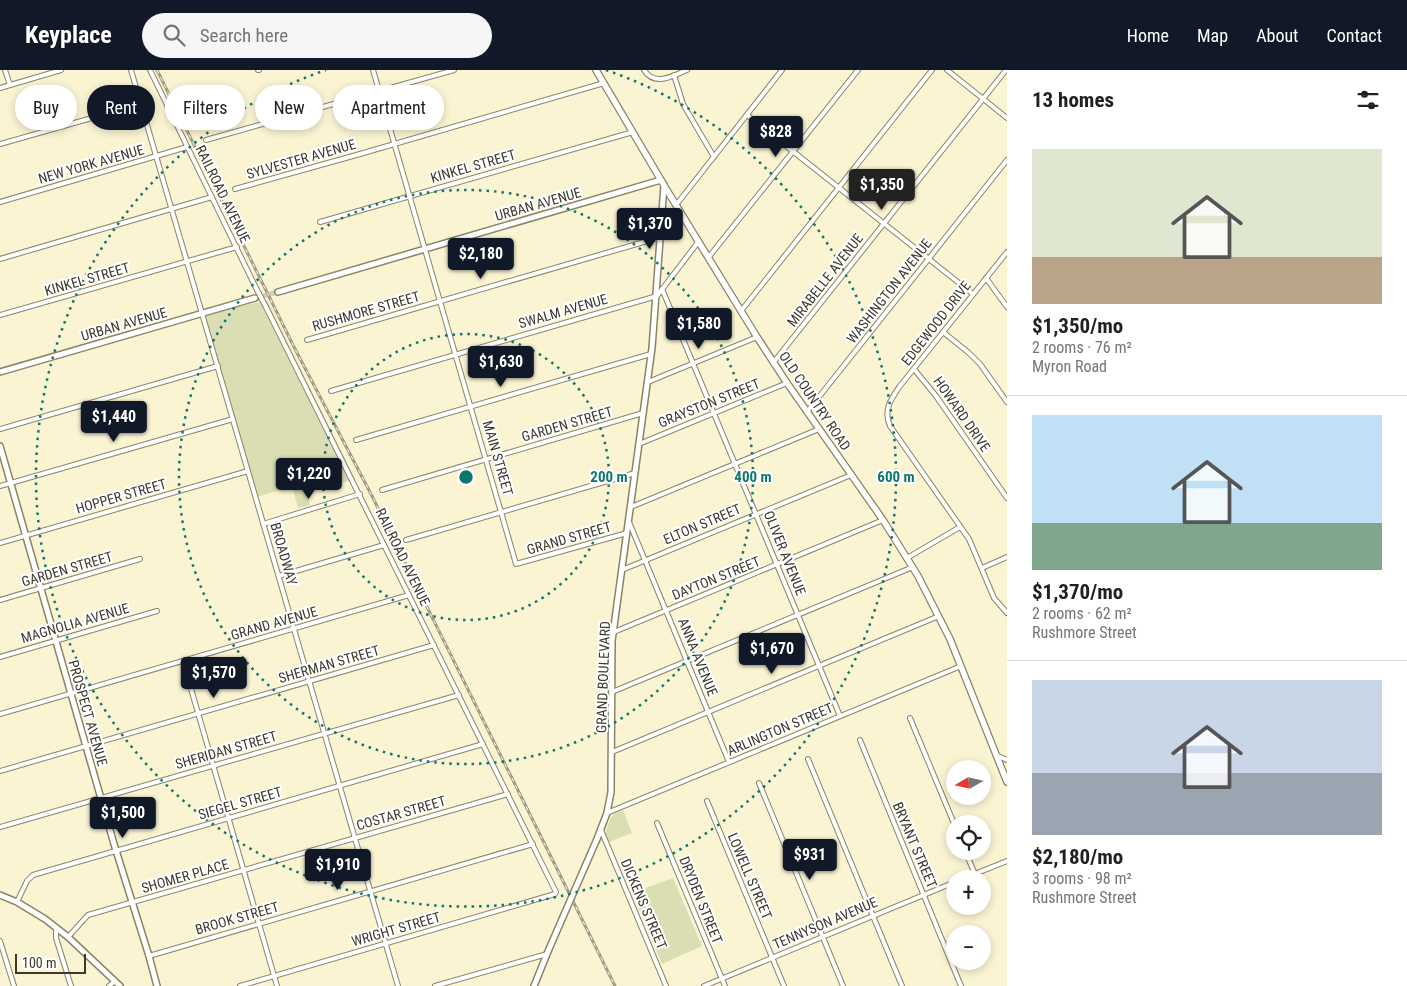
<!DOCTYPE html>
<meta charset="utf-8">
<style>
body{margin:0;font-family:"Roboto Condensed",sans-serif;background:#f6f6f6;color:#202124;height:100vh;display:flex;flex-direction:column;font-size:19px;white-space:nowrap}
*{box-sizing:border-box;margin:0}
p{font-size:16px;color:#757577}
.icon{flex:none;width:28px;height:28px;fill:none;stroke:currentColor;stroke-width:2;stroke-linecap:round;stroke-linejoin:round}
.map{position:relative;flex:1;overflow:hidden}
.side{display:flex;flex-direction:column;background:#fff;width:400px}
.side>*{flex:none}
.banner{position:absolute;left:15px;top:15px;width:475px;height:45px;display:flex;gap:10px}
.needle{width:32px;rotate:261deg}
.controls{position:absolute;left:946px;top:690px;display:grid;gap:10px}
.controls a{display:grid;place-items:center;width:45px;height:45px;border-radius:50%;background:#fff;box-shadow:0 2px 8px #0003;font-size:25px}
.scale{position:absolute;left:15px;bottom:12px;width:71px;box-sizing:border-box;padding-left:5px;border:2px solid #3c392c;border-top:0;font-size:14px;line-height:18px;white-space:nowrap;color:#3c392c;-webkit-text-stroke:4px #fff;paint-order:stroke}
.price{position:absolute;translate:-50% -42px;padding:0 11px;border-radius:5px;background:#111827;color:#fff;font-size:16px;line-height:32px;filter:drop-shadow(0 1px 2px #0008)}
.price::after{content:'';position:absolute;left:50%;top:30px;width:15px;height:11px;margin-left:-8px;background:inherit;clip-path:polygon(0 0,100% 0,50% 100%)}
.price.selected{background:#222;color:#fff}
ul{padding:0;list-style:none}
li{display:grid;align-content:center;gap:10px;height:265px;padding:0 25px}
li+li{border-top:1px solid #e0e0e0}
li span{display:grid;place-items:center;height:155px;border-radius:0px;color:#555}
li>.icon{margin-inline-start:auto}
span .icon{width:90px;height:90px;fill:#fffc;stroke-width:1}
li b{font-size:21px}
h2{display:flex;justify-content:space-between;align-items:center;height:60px;padding:0 25px;font-size:21px}
.chip{padding:0 18px;border-radius:22px;background:#fff;box-shadow:0 2px 8px #0003;font-size:18px;line-height:45px}
.chip.selected{background:#111827;color:#fff}
header{display:flex;align-items:center;gap:30px;box-sizing:border-box;height:70px;padding:0 25px;background:#111827;color:#fff}
header strong{font-size:24px}
nav{display:flex;gap:28px;margin-inline-start:auto;font-size:18px}
.search{width:350px;height:45px;background:#f6f6f6;display:flex;align-items:center;gap:12px;box-sizing:border-box;padding:0 18px;border-radius:28px;color:#757577;font-size:19px}
main{display:flex;flex:1;min-height:0}
.map>svg:first-child{display:block}
.green{fill:#dadeb2}
.lines{fill:none;stroke-linecap:round;stroke-linejoin:round}
.secondary-tunnel{stroke:#d5cfb2;stroke-width:5;stroke-dasharray:5 2.5;stroke-linecap:butt}
.street-casing{stroke:#8a8465;stroke-width:6}
.secondary-casing{stroke:#8a8465;stroke-width:8}
.primary-casing{stroke:#8a8465;stroke-width:8}
.street{stroke:#fff;stroke-width:4}
.secondary{stroke:#fff;stroke-width:5}
.primary{stroke:#fff;stroke-width:5.5}
.rail-casing{stroke:#a19b84;stroke-width:3}
.rail{stroke:#fff;stroke-width:1;stroke-dasharray:4;stroke-linecap:butt}
.street-bridge-casing{stroke:#8a8465;stroke-width:6;stroke-linecap:butt}
.secondary-bridge-casing{stroke:#8a8465;stroke-width:8;stroke-linecap:butt}
.street-bridge{stroke:#fff;stroke-width:4}
.secondary-bridge{stroke:#fff;stroke-width:5}
.ring{fill:none;stroke:#0f766e;stroke-width:2.5;stroke-dasharray:2.5 5}
.labels{text-anchor:middle;stroke-width:4;stroke-linejoin:round;paint-order:stroke}
.street-label{font-size:14px;fill:#3c392c;stroke:#fff}
.centre{fill:#0f766e;stroke:#fff;stroke-width:2.5}
.ring-label{font-size:15px;text-anchor:middle;font-weight:bold;fill:#0f766e;stroke:#fff;stroke-width:4;stroke-linejoin:round;paint-order:stroke}
</style>
<header>
<strong>Keyplace</strong>
<div class="search"><svg class="icon" aria-label="search" viewBox="0 0 24 24"><circle cx="10" cy="10" r="6"/><path d="M15 15l6 6"/></svg>Search here</div>
<nav><a>Home</a><a>Map</a><a>About</a><a>Contact</a></nav>
</header>
<main>
<div class="map">
<svg width="1007" height="916" viewBox="0 0 1007 916">
<rect width="100%" height="100%" fill="#fbf4d3"/>
<g class="green">
<path d="M267,230L355,409L323,418L319,408L304,413L310,435L298,438L292,416L257,427L205,245Z"/>
<path d="M623,740L632,763L609,772L605,763L611,747H612L614,744Z"/>
<path d="M673,808L702,876L662,894L632,823Z"/>
</g>
<g class="lines">
<path class="secondary-tunnel" d="M255,228L278,222"/>
<g class="street-casing">
<g id="street">
<path d="M5,0L10,15"/>
<path d="M131,0L398,916"/>
<path d="M150,0L256,218"/>
<path d="M258,0H259"/>
<path d="M373,0L516,494L627,463"/>
<path d="M644,0C655,17 672,6 687,0"/>
<path d="M947,0L1007,48"/>
<path d="M674,5L683,34L714,87"/>
<path d="M0,18L61,0"/>
<path d="M747,45L973,224"/>
<path d="M206,70L454,0"/>
<path d="M0,74L141,34"/>
<path d="M235,119L360,84L604,13"/>
<path d="M0,132L187,77"/>
<path d="M676,135L782,0"/>
<path d="M320,152L633,62"/>
<path d="M1007,182L900,316C891,329 883,340 890,356L969,469L994,528L1007,543"/>
<path d="M708,188L858,0"/>
<path d="M0,189L212,127"/>
<path d="M986,208L1007,237"/>
<path d="M662,219L840,646"/>
<path d="M741,241L932,0"/>
<path d="M0,245L237,177"/>
<path d="M943,262L969,283L980,294L1007,332"/>
<path d="M307,270L661,167"/>
<path d="M773,293L1006,0"/>
<path d="M914,299L936,326L1007,428"/>
<path d="M648,312L757,267"/>
<path d="M331,321L657,226L699,171"/>
<path d="M807,342L1007,90"/>
<path d="M0,359L218,296"/>
<path d="M356,370L651,284"/>
<path d="M639,374L787,313"/>
<path d="M0,416L233,349"/>
<path d="M382,420L643,343"/>
<path d="M631,437L819,359"/>
<path d="M629,452L729,692"/>
<path d="M263,454L360,424"/>
<path d="M406,470L635,403"/>
<path d="M0,473L248,401"/>
<path d="M907,488L960,457"/>
<path d="M982,498L1007,487"/>
<path d="M622,500L851,405"/>
<path d="M279,506L384,475"/>
<path d="M0,530L140,489"/>
<path d="M614,562L883,450"/>
<path d="M0,587L157,541"/>
<path d="M183,591L277,916"/>
<path d="M612,622L913,497"/>
<path d="M0,644L409,525"/>
<path d="M910,648L955,756"/>
<path d="M860,670L961,916"/>
<path d="M612,682L939,546"/>
<path d="M996,685L1007,690"/>
<path d="M808,689L902,916"/>
<path d="M0,701L434,575"/>
<path d="M759,713L843,916"/>
<path d="M707,731L784,916"/>
<path d="M607,743L961,596"/>
<path d="M657,753L725,916"/>
<path d="M0,757L459,625"/>
<path d="M601,760L666,916"/>
<path d="M965,781L975,804"/>
<path d="M962,809L1007,791"/>
<path d="M17,832L27,811L33,805L483,674"/>
<path d="M56,859V868L71,916"/>
<path d="M68,867L88,845L508,724"/>
<path d="M0,871L14,916"/>
<path d="M149,886L533,774"/>
<path d="M109,916L115,911"/>
<path d="M240,916L555,824L556,822L266,237"/>
<path d="M435,916L547,884"/>
<path d="M704,916L955,812"/>
</g>
</g>
<g class="secondary-casing">
<g id="secondary">
<path d="M278,222L661,110"/>
<path d="M0,302L255,228"/>
<path d="M0,376L114,774L149,886L157,916"/>
<path d="M597,769L607,743L611,722L612,571L652,278L664,115"/>
<path d="M0,825L17,832L45,849L68,867L120,916"/>
<path d="M534,916L549,879"/>
</g>
</g>
<g class="primary-casing">
<path id="primary" d="M596,0L668,122L757,267L787,313L883,450L918,506L950,569L1007,712"/>
</g>
<use href="#street" class="street"/>
<use href="#secondary" class="secondary"/>
<use href="#primary" class="primary"/>
<g class="rail-casing">
<path id="rail" d="M157,0L295,279L371,424L615,916"/>
</g>
<use href="#rail" class="rail"/>
<g class="street-bridge-casing">
<path id="street-bridge" d="M256,218L266,237"/>
</g>
<g class="secondary-bridge-casing">
<path id="secondary-bridge" d="M549,879L597,769"/>
</g>
<use href="#street-bridge" class="street-bridge"/>
<use href="#secondary-bridge" class="secondary-bridge"/>
</g>
<g class="ring">
<circle cx="466" cy="407" r="143"/>
<circle cx="466" cy="407" r="287"/>
<path d="M606 0A430 430 0 1 1 326 0"/>
</g>
<g class="labels">
<g class="street-label">
<text transform="translate(301 89) rotate(-16)" y="5">SYLVESTER AVENUE</text>
<text transform="translate(91 94) rotate(-16)" y="5">NEW YORK AVENUE</text>
<text transform="translate(473 96) rotate(-16)" y="5">KINKEL STREET</text>
<text transform="translate(223 124) rotate(64)" y="5">RAILROAD AVENUE</text>
<text transform="translate(538 134) rotate(-16)" y="5">URBAN AVENUE</text>
<text transform="translate(87 209) rotate(-16)" y="5">KINKEL STREET</text>
<text transform="translate(825 210) rotate(-52)" y="5">MIRABELLE AVENUE</text>
<text transform="translate(889 221) rotate(-52)" y="5">WASHINGTON AVENUE</text>
<text transform="translate(366 241) rotate(-16)" y="5">RUSHMORE STREET</text>
<text transform="translate(563 241) rotate(-16)" y="5">SWALM AVENUE</text>
<text transform="translate(936 253) rotate(-52)" y="5">EDGEWOOD DRIVE</text>
<text transform="translate(124 254) rotate(-16)" y="5">URBAN AVENUE</text>
<text transform="translate(815 331) rotate(56)" y="5">OLD COUNTRY ROAD</text>
<text transform="translate(709 333) rotate(-22)" y="5">GRAYSTON STREET</text>
<text transform="translate(962 344) rotate(55)" y="5">HOWARD DRIVE</text>
<text transform="translate(567 354) rotate(-16)" y="5">GARDEN STREET</text>
<text transform="translate(498 388) rotate(74)" y="5">MAIN STREET</text>
<text transform="translate(121 426) rotate(-16)" y="5">HOPPER STREET</text>
<text transform="translate(702 454) rotate(-23)" y="5">ELTON STREET</text>
<text transform="translate(569 468) rotate(-16)" y="5">GRAND STREET</text>
<text transform="translate(785 483) rotate(68)" y="5">OLIVER AVENUE</text>
<text transform="translate(284 484) rotate(74)" y="5">BROADWAY</text>
<text transform="translate(403 487) rotate(64)" y="5">RAILROAD AVENUE</text>
<text transform="translate(67 499) rotate(-16)" y="5">GARDEN STREET</text>
<text transform="translate(716 508) rotate(-22)" y="5">DAYTON STREET</text>
<text transform="translate(75 553) rotate(-16)" y="5">MAGNOLIA AVENUE</text>
<text transform="translate(274 553) rotate(-16)" y="5">GRAND AVENUE</text>
<text transform="translate(698 587) rotate(68)" y="5">ANNA AVENUE</text>
<text transform="translate(329 594) rotate(-16)" y="5">SHERMAN STREET</text>
<text transform="translate(603 607) rotate(-88)" y="5">GRAND BOULEVARD</text>
<text transform="translate(88 643) rotate(74)" y="5">PROSPECT AVENUE</text>
<text transform="translate(780 659) rotate(-23)" y="5">ARLINGTON STREET</text>
<text transform="translate(226 680) rotate(-16)" y="5">SHERIDAN STREET</text>
<text transform="translate(240 733) rotate(-16)" y="5">SIEGEL STREET</text>
<text transform="translate(401 743) rotate(-16)" y="5">COSTAR STREET</text>
<text transform="translate(915 775) rotate(67)" y="5">BRYANT STREET</text>
<text transform="translate(185 806) rotate(-16)" y="5">SHOMER PLACE</text>
<text transform="translate(750 806) rotate(67)" y="5">LOWELL STREET</text>
<text transform="translate(701 830) rotate(68)" y="5">DRYDEN STREET</text>
<text transform="translate(644 834) rotate(67)" y="5">DICKENS STREET</text>
<text transform="translate(237 848) rotate(-16)" y="5">BROOK STREET</text>
<text transform="translate(825 853) rotate(-23)" y="5">TENNYSON AVENUE</text>
<text transform="translate(396 859) rotate(-16)" y="5">WRIGHT STREET</text>
</g>
</g>
<circle cx="466" cy="407" r="8" class="centre"/>
<g class="ring-label">
<text x="609" y="412">200 m</text>
<text x="753" y="412">400 m</text>
<text x="896" y="412">600 m</text>
</g>
</svg>
<div class="controls">
<a><svg class="needle" viewBox="-14 -14 28 28"><path d="M0-13l5 13h-10z" fill="#e53935"/><path d="M0 13l5-13h-10z" fill="#757577"/></svg></a>
<a><svg class="icon" aria-label="locate" viewBox="0 0 24 24"><circle cx="12" cy="12" r="6"/><path d="M12 2v4M12 18v4M2 12h4M18 12h4"/></svg></a>
<a>+</a>
<a>−</a>
</div>
<div class="scale">100 m</div>
<b class="price" style="left:776px;top:88px">$828</b>
<b class="price selected" style="left:882px;top:141px">$1,350</b>
<b class="price" style="left:650px;top:180px">$1,370</b>
<b class="price" style="left:481px;top:210px">$2,180</b>
<b class="price" style="left:699px;top:280px">$1,580</b>
<b class="price" style="left:501px;top:318px">$1,630</b>
<b class="price" style="left:114px;top:373px">$1,440</b>
<b class="price" style="left:309px;top:430px">$1,220</b>
<b class="price" style="left:772px;top:605px">$1,670</b>
<b class="price" style="left:214px;top:629px">$1,570</b>
<b class="price" style="left:123px;top:769px">$1,500</b>
<b class="price" style="left:810px;top:811px">$931</b>
<b class="price" style="left:338px;top:821px">$1,910</b>
<div class="banner">
<a class="chip">Buy</a>
<a class="chip selected">Rent</a>
<a class="chip">Filters</a>
<a class="chip">New</a>
<a class="chip">Apartment</a>
</div>
</div>
<section class="side">
<h2>13 homes<svg class="icon" aria-label="filters" viewBox="0 0 24 24"><path d="M4 7h16M4 17h16"/><circle cx="9" cy="7" r="2"/><circle cx="15" cy="17" r="2"/></svg></h2>
<ul>
<li><span style="background:linear-gradient(#dfe7d0 70%,#b9a48a 0)"><svg class="icon" aria-label="home" viewBox="0 0 24 24"><path d="M3 11l9-7 9 7M6 9v11h12V9"/></svg></span><div><b>$1,350/mo</b><p>2 rooms · 76 m²</p><p>Myron Road</p></div></li>
<li><span style="background:linear-gradient(#bfe0f5 70%,#7fa58c 0)"><svg class="icon" aria-label="home" viewBox="0 0 24 24"><path d="M3 11l9-7 9 7M6 9v11h12V9"/></svg></span><div><b>$1,370/mo</b><p>2 rooms · 62 m²</p><p>Rushmore Street</p></div></li>
<li><span style="background:linear-gradient(#c9d6e8 60%,#9aa5b1 0)"><svg class="icon" aria-label="home" viewBox="0 0 24 24"><path d="M3 11l9-7 9 7M6 9v11h12V9"/></svg></span><div><b>$2,180/mo</b><p>3 rooms · 98 m²</p><p>Rushmore Street</p></div></li>
</ul>
</section>
</main>
